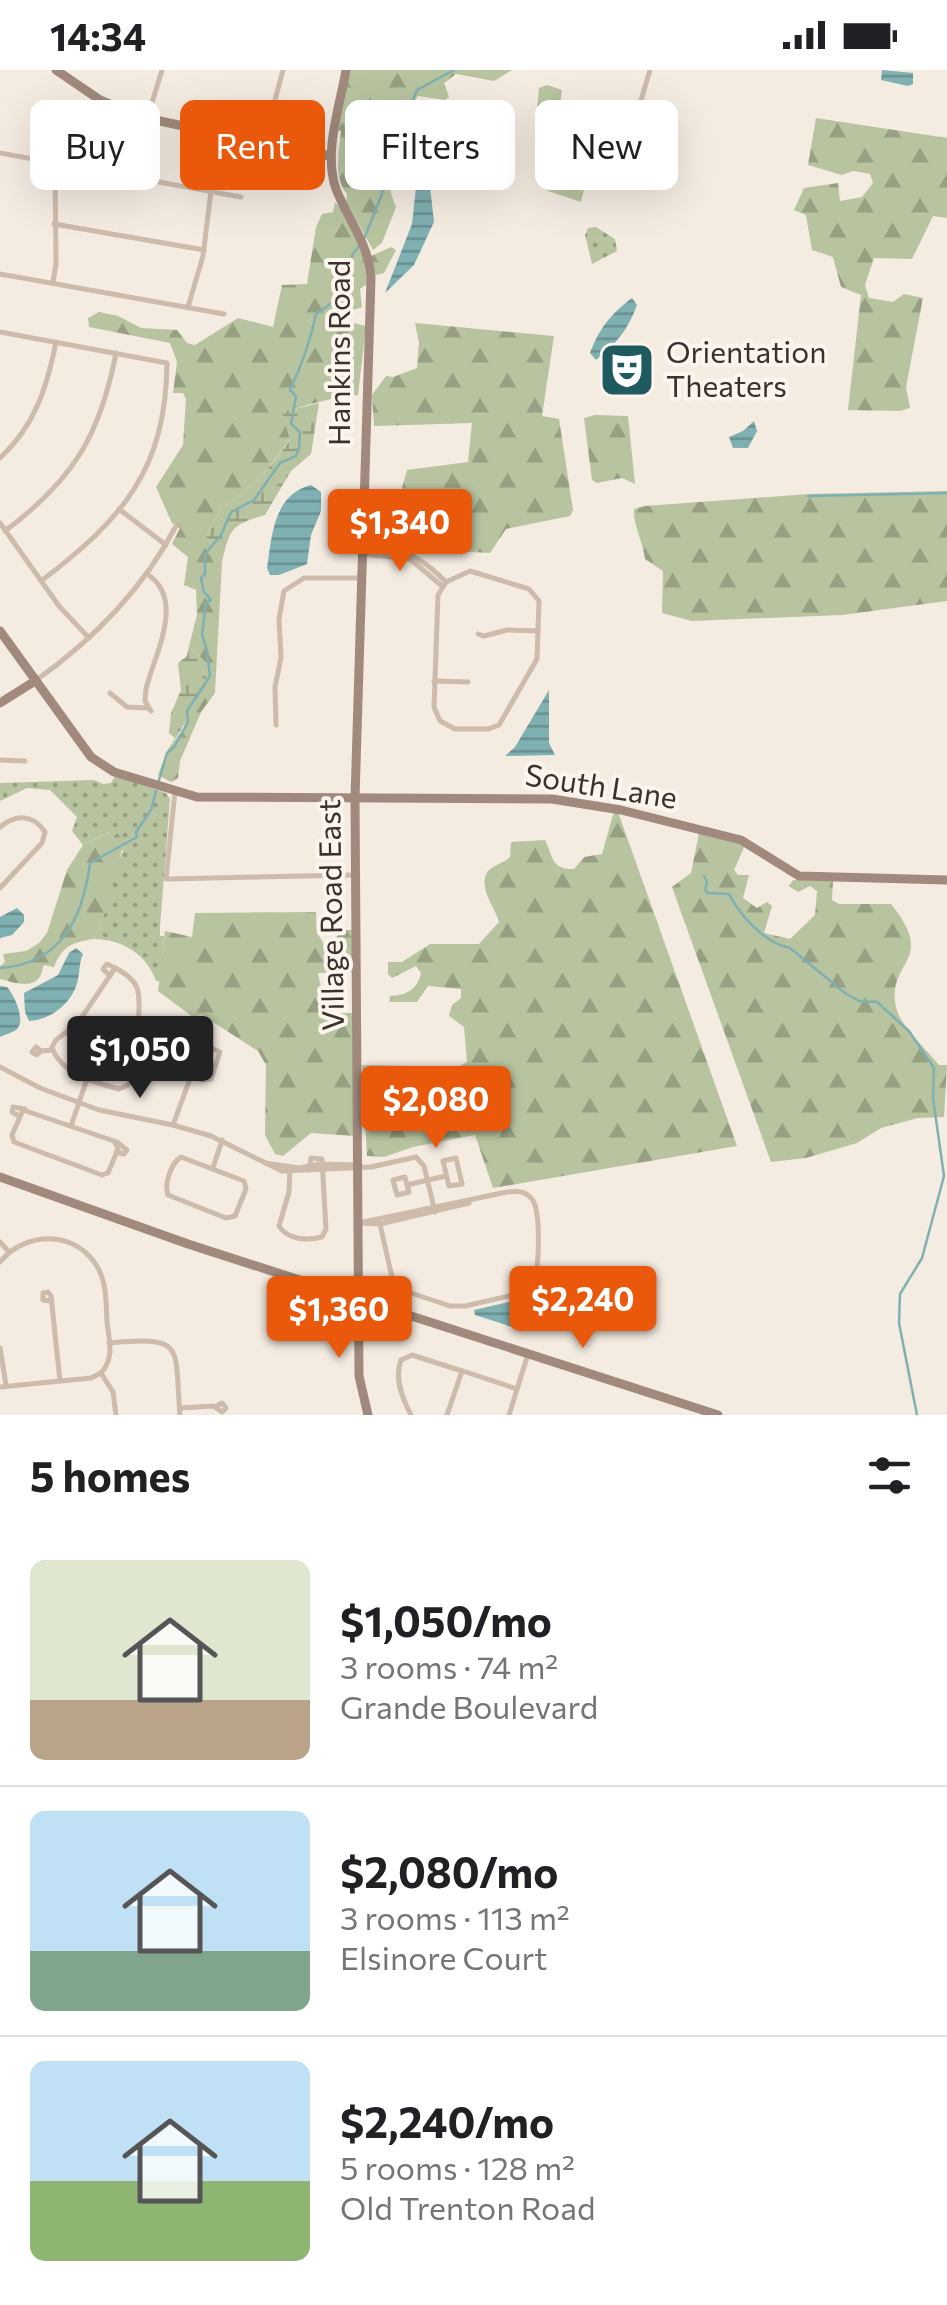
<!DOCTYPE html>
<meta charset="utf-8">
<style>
body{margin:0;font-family:Commissioner,sans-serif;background:#f6f6f6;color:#202124;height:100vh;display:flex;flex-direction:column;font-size:38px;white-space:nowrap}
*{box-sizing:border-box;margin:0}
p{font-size:32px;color:#757577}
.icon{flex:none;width:55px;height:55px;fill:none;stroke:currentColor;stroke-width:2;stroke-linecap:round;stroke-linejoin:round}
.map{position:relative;height:1345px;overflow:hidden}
.panel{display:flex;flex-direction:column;background:#fff;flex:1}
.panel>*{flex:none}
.hud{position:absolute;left:30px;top:30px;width:888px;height:90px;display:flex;gap:20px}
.price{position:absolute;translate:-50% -85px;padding:0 22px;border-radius:10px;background:#ea580c;color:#fff;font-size:32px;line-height:65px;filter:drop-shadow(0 2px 5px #0008)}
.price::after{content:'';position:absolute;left:50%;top:60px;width:30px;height:22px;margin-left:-15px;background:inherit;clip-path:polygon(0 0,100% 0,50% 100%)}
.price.current{background:#222;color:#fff}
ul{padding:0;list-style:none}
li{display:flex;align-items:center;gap:30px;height:250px;padding:0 30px}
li+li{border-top:2px solid #e0e0e0}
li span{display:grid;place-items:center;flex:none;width:280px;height:200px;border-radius:15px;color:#555}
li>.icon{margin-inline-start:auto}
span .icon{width:120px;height:120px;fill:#fffc;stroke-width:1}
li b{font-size:42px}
h2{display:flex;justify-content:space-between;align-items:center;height:120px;padding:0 30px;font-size:42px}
.chip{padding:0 35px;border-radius:15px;background:#fff;box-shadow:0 10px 40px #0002;font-size:35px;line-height:90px}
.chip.current{background:#ea580c;color:#fff}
.status{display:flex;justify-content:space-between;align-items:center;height:70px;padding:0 50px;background:#fff;direction:ltr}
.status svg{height:28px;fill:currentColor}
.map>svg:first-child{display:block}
.grass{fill:url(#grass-dots)}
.forest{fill:url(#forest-firs)}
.wetland{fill:url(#wetland-marsh)}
.water{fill:url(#water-rules)}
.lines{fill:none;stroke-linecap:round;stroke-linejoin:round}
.stream{stroke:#7fb0b2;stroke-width:2.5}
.street{stroke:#cdbbac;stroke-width:5}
.secondary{stroke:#a18a7d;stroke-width:9}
.labels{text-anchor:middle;stroke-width:8;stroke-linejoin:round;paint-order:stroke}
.street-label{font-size:30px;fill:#3b302b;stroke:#fbf5ee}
.poi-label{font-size:30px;fill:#3b302b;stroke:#fbf5ee;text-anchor:start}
</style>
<div class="status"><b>14:34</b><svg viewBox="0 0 49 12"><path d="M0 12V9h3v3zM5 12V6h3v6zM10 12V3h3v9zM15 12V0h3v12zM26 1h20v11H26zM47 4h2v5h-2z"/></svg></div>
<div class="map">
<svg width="947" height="1345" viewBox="0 0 947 1345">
<defs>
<pattern id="grass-dots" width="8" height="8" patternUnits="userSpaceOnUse" patternTransform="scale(2.5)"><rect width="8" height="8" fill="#b8c4a0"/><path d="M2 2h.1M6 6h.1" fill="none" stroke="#97a083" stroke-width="1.8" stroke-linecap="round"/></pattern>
<pattern id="forest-firs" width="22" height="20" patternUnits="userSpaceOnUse" patternTransform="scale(2.5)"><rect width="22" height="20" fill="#b8c4a0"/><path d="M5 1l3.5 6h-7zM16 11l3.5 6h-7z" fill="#97a083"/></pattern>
<pattern id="wetland-marsh" width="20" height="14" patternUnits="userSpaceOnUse" patternTransform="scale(2.5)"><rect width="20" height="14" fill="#b8c4a0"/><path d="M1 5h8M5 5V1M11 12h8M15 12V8" fill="none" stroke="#97a083"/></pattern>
<pattern id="water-rules" width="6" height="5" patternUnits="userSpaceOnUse" patternTransform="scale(2.5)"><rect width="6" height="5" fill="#7fb0b2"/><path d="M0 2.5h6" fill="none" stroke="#699091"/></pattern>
</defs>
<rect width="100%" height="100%" fill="#f4ebe1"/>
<g class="grass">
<path d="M596,157L615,169L617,181L592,194L585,165L588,158Z"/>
<path d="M115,706L166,723L170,729L160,857V866H164L160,911H156C147,884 121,869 94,869L101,855L116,795L123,781L108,762L83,775L72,761L77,747L50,720L27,718L0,731V713L94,710L103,714L111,713Z"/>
</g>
<g class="forest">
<path d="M346,0H512L494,11L456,4L444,13L449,27L445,30L418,26C390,62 378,93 396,137L382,173L373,180L346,132L347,124C333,107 339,83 341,61L336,59Z"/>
<path d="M547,15L562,20L558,49L597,64L581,132L548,121C535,86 536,54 539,18Z"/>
<path d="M816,48L947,68V148L933,146L912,189L874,188L865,215L869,228L893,232L904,224L923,228L906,317L910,338L900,341L848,340L861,225L841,217L833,187L812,180L806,145L794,140L804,118L838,113L840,131L862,127L873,113L870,104L853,101L842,105L808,95Z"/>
<path d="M335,132C354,150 366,187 367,214L360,219L362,237L347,242L346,251L366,256L358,325C331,327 309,335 283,342L290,369L259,410L221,439L206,467L222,492L215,623L201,642L180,691L178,708L171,712L158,705L167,681L183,660L188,641L211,598L189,576L197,545L196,520L184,515L188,487L172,474L180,458L172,453L156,417L183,375L186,329L183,323H173L177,292L170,273L89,257L88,248L99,242L118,246L141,258L177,260L187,273L195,275L238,248L273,257L282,215L307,214L316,157L322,144L333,142Z"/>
<path d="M391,177L396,180L384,203L373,206L371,186Z"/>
<path d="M415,253L554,266L542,346L559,349L573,440L570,446L506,459L490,483L434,480C426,466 429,452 411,446L402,418L407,400L468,392L472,353L374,356L372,325L386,306L393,307L417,298L419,273Z"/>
<path d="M595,345L628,346L635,414L622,408L597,413L592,410L584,348Z"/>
<path d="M947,421V531L842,545L692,551L662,543L663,501L645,489C643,471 633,456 634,439L645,436L809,424Z"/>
<path d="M614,741L618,742L737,1076L493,1118L475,1065L413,1077L384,1087L367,1086L362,995L458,997L467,992L464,957L449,946L452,935L461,928V919L428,916L417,932H389L390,926C407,925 417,920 421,903L416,896L392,908L388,904V892H402L430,874H479L499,852C495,837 477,817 488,801C493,795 504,793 510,787L511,772L545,770C553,786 551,800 574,799L584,787L602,784Z"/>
<path d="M109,762L118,764L124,772L101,855L94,869C73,872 62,876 54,897L44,895C42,899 42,905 38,909C29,919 9,911 0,909V896L5,892L3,884L26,881L39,873L47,863L67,800L83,775Z"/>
<path d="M699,763L745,775L734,800L738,805H749L743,828L757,838L767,832L772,836L764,863L790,869L815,845L817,821L810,816L798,822L789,816L793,810L833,811L832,830L839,834H891C938,892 886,890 896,937C900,956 926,979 939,995H947L944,1047L918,1048L881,1058L857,1073L806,1088L771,1092L672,817L691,803Z"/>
<path d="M316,842L317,862L326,878L343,860H354L355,902L318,903L325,938L329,943H353L355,1066L311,1063L283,1086L275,1084L265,1065L266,995L258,981L202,945L193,947L158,921L165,861L192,867L195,843Z"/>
</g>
<g class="wetland">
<path d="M319,333L311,384L291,401L265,445C231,455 230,458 222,492L206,467L221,439L259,410L290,370L282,342Z"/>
<path d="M189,576L211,598C196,626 187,656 167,681L175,668L169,663L171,643L181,620L178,593L187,586Z"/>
</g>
<g class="water">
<path d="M882,0L913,3V14L908,16L881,10Z"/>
<path d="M609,68L619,71L623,76L612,116L606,119L601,118L597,110L601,72Z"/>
<path d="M427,90L434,152L414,195L385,223L412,154L416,117L422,107L424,91Z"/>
<path d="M632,228L637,235C628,260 615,275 596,290L590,283C599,258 612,243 632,228Z"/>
<path d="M754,351L757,361L748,378H733L729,367L743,361Z"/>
<path d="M311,415L321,422V441L311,465L307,494L279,505H270L267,498C272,466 273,425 311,415Z"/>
<path d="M417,452L422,467L419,476L373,468L377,454Z"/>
<path d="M549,620V673L555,685L505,686L515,677Z"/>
<path d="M17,838L24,845V852L12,865L0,868V847Z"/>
<path d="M76,878L83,884C79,893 80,900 78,909C74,932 51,950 29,951L25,942L24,923L58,905L69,883Z"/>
<path d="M0,916L7,917C14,925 26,949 17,959C16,961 2,966 0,967Z"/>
<path d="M533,1222C538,1227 538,1254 534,1261H525L475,1245L474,1240L522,1229Z"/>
</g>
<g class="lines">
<g class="stream">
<path d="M364,169L382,124L393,53L400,39L411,35L417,20L454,0"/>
<path d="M808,426L947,423"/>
<path d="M159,710L167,683L174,677L188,652L187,641L210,606L207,580L202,565L206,532L211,530L204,522L201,508L205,504V484L221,465L231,442L254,430L280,393L296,386L299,378L300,362L291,354L296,326L290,320C302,295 310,272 316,244L333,232L343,210L352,200V185L360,175"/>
<path d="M704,806L707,812L705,820L708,823L729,824C741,847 765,873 790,878L845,923L859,931L877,932L909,961L934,998L933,1028L944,1106L922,1188L900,1224L899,1253L917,1345"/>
<path d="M0,898C61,894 83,848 90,793L137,767L136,762L151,740L156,721"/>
</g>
<g class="street">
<path d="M636,47L650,0"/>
<path d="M147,49L162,0"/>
<path d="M267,60L283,0"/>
<path d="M0,83L241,127"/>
<path d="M81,97L89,56L100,30"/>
<path d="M54,154L204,180"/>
<path d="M0,204L224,244"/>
<path d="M53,212L56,194L55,92"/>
<path d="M188,237L203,186L211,121"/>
<path d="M0,262L167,293C166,399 123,449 41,511"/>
<path d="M0,388C35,356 47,317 56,272"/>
<path d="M119,439L166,475"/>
<path d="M0,453L59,536L89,568"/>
<path d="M5,461C73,410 100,366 116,283"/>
<path d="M362,477C404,480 416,482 446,512"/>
<path d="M362,484L410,489L442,516"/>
<path d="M470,501L529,519L539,531L537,589L499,655L488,659H455L440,651L434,637L438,525L446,512Z"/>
<path d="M147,504C186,529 155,583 146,619L145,631L151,641"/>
<path d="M478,564L484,566L507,560L538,561"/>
<path d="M35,611C93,570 143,519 176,456"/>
<path d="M434,611L468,612"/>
<path d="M110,623L127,637L147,638"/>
<path d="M276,655L275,617L281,588L279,549L284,521L304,508H361"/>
<path d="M0,690L25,691"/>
<path d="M175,721L166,809L353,805"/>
<path d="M0,757C16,744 33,744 45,762L42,773L0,818"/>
<path d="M110,906L103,899L107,894C117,898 133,907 137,918C143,933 134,988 133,1007L128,1015L119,1019C95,1013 60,1003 52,977L56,970L78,953L115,898"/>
<path d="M189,968L220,982L211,1009L202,1010L174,996L180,972Z"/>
<path d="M41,981L37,985L32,982L36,977L41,981L52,980"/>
<path d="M0,997L40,1018L99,1040L173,1055L211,1066L282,1101L371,1097L416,1087L424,1096L435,1142"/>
<path d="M23,1040L114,1071L118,1079L108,1103L102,1105L14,1072L12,1065Z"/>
<path d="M19,1046L12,1042L13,1037L25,1039"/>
<path d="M173,1055L191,1006"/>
<path d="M71,1056L87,1009"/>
<path d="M116,1082L124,1084L127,1080L117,1072"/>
<path d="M181,1087L244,1111L246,1119L235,1146L226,1148L168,1125C164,1114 171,1093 181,1087Z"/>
<path d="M456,1088L462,1114L449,1116L443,1091Z"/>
<path d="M265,1093L299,1098L319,1094L358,1095"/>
<path d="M290,1097L289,1122L279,1156C288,1170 307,1171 322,1167L326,1159L322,1089L311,1088L309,1100"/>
<path d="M213,1098L222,1070"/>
<path d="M407,1115L405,1107L393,1110L397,1125L409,1122L407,1115L446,1106"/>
<path d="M359,1153L502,1123C513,1121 524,1119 532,1129C541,1140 539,1193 535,1208L522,1223L465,1236H450L399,1219L392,1207L379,1150"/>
<path d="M359,1153L380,1154L469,1133"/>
<path d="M0,1172L9,1182"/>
<path d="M0,1192C26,1160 77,1160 98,1198C107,1214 106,1234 107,1252C109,1270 115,1288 101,1303"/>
<path d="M52,1231L43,1230V1223L48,1222L51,1226L60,1311"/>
<path d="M109,1273C187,1266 174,1275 180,1345"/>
<path d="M0,1278L6,1315"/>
<path d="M463,1301L517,1319"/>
<path d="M101,1303L113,1322L116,1345"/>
<path d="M0,1317L91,1308L101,1303"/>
<path d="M180,1338L213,1336L222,1342L226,1338L222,1333L217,1336"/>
<path d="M411,1345C402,1328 394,1308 401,1290L412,1285L462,1301L447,1345"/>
<path d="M509,1345L528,1284"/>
</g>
<g class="secondary">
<path d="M56,0L100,30L141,47L188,57L266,62L331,87"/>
<path d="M346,0C340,36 323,83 336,119C348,150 369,174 371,208L355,728L359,1306L368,1345"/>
<path d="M0,561L91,687L114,702L197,727L552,729L621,740L741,770L799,806L947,810"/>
<path d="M0,633L35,611"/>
<path d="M0,1107L188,1174L718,1345"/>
</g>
</g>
<defs>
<g id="theatre-square" transform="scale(2.875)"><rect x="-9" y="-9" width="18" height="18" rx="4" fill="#1f5a5e" stroke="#fbf5ee"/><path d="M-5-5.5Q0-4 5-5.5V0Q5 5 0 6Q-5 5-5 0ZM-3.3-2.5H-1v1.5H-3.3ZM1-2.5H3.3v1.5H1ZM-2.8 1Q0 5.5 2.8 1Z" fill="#fff"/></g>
</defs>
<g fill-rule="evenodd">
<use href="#theatre-square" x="627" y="300"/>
</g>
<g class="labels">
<g class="street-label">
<text transform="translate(340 283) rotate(-90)" y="10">Hankins Road</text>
<text transform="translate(601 717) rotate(9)" y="10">South Lane</text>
<text transform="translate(332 845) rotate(-91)" y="10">Village Road East</text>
</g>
<g class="poi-label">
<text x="666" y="293">Orientation<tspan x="666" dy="34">Theaters</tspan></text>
</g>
</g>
</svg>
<b class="price" style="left:400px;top:504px">$1,340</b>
<b class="price current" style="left:140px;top:1031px">$1,050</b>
<b class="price" style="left:436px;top:1081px">$2,080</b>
<b class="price" style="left:583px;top:1281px">$2,240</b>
<b class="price" style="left:339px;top:1291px">$1,360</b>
<div class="hud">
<a class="chip">Buy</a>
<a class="chip current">Rent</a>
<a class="chip">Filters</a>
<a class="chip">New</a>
</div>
</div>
<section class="panel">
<h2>5 homes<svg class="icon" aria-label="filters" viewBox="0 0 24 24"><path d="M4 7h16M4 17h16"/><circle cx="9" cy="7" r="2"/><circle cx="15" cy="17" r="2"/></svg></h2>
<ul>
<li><span style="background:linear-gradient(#dfe7d0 70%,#b9a48a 0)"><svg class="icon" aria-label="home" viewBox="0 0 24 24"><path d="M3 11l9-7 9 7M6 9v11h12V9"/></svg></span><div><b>$1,050/mo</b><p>3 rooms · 74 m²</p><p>Grande Boulevard</p></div></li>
<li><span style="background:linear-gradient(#bfe0f5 70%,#7fa58c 0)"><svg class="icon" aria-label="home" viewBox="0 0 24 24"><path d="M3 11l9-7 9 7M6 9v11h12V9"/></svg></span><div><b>$2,080/mo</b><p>3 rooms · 113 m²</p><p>Elsinore Court</p></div></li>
<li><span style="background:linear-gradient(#bfe0f5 60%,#8fb573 0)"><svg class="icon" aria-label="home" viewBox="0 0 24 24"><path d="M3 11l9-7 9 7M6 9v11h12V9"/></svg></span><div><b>$2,240/mo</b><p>5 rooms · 128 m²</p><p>Old Trenton Road</p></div></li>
</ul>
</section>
